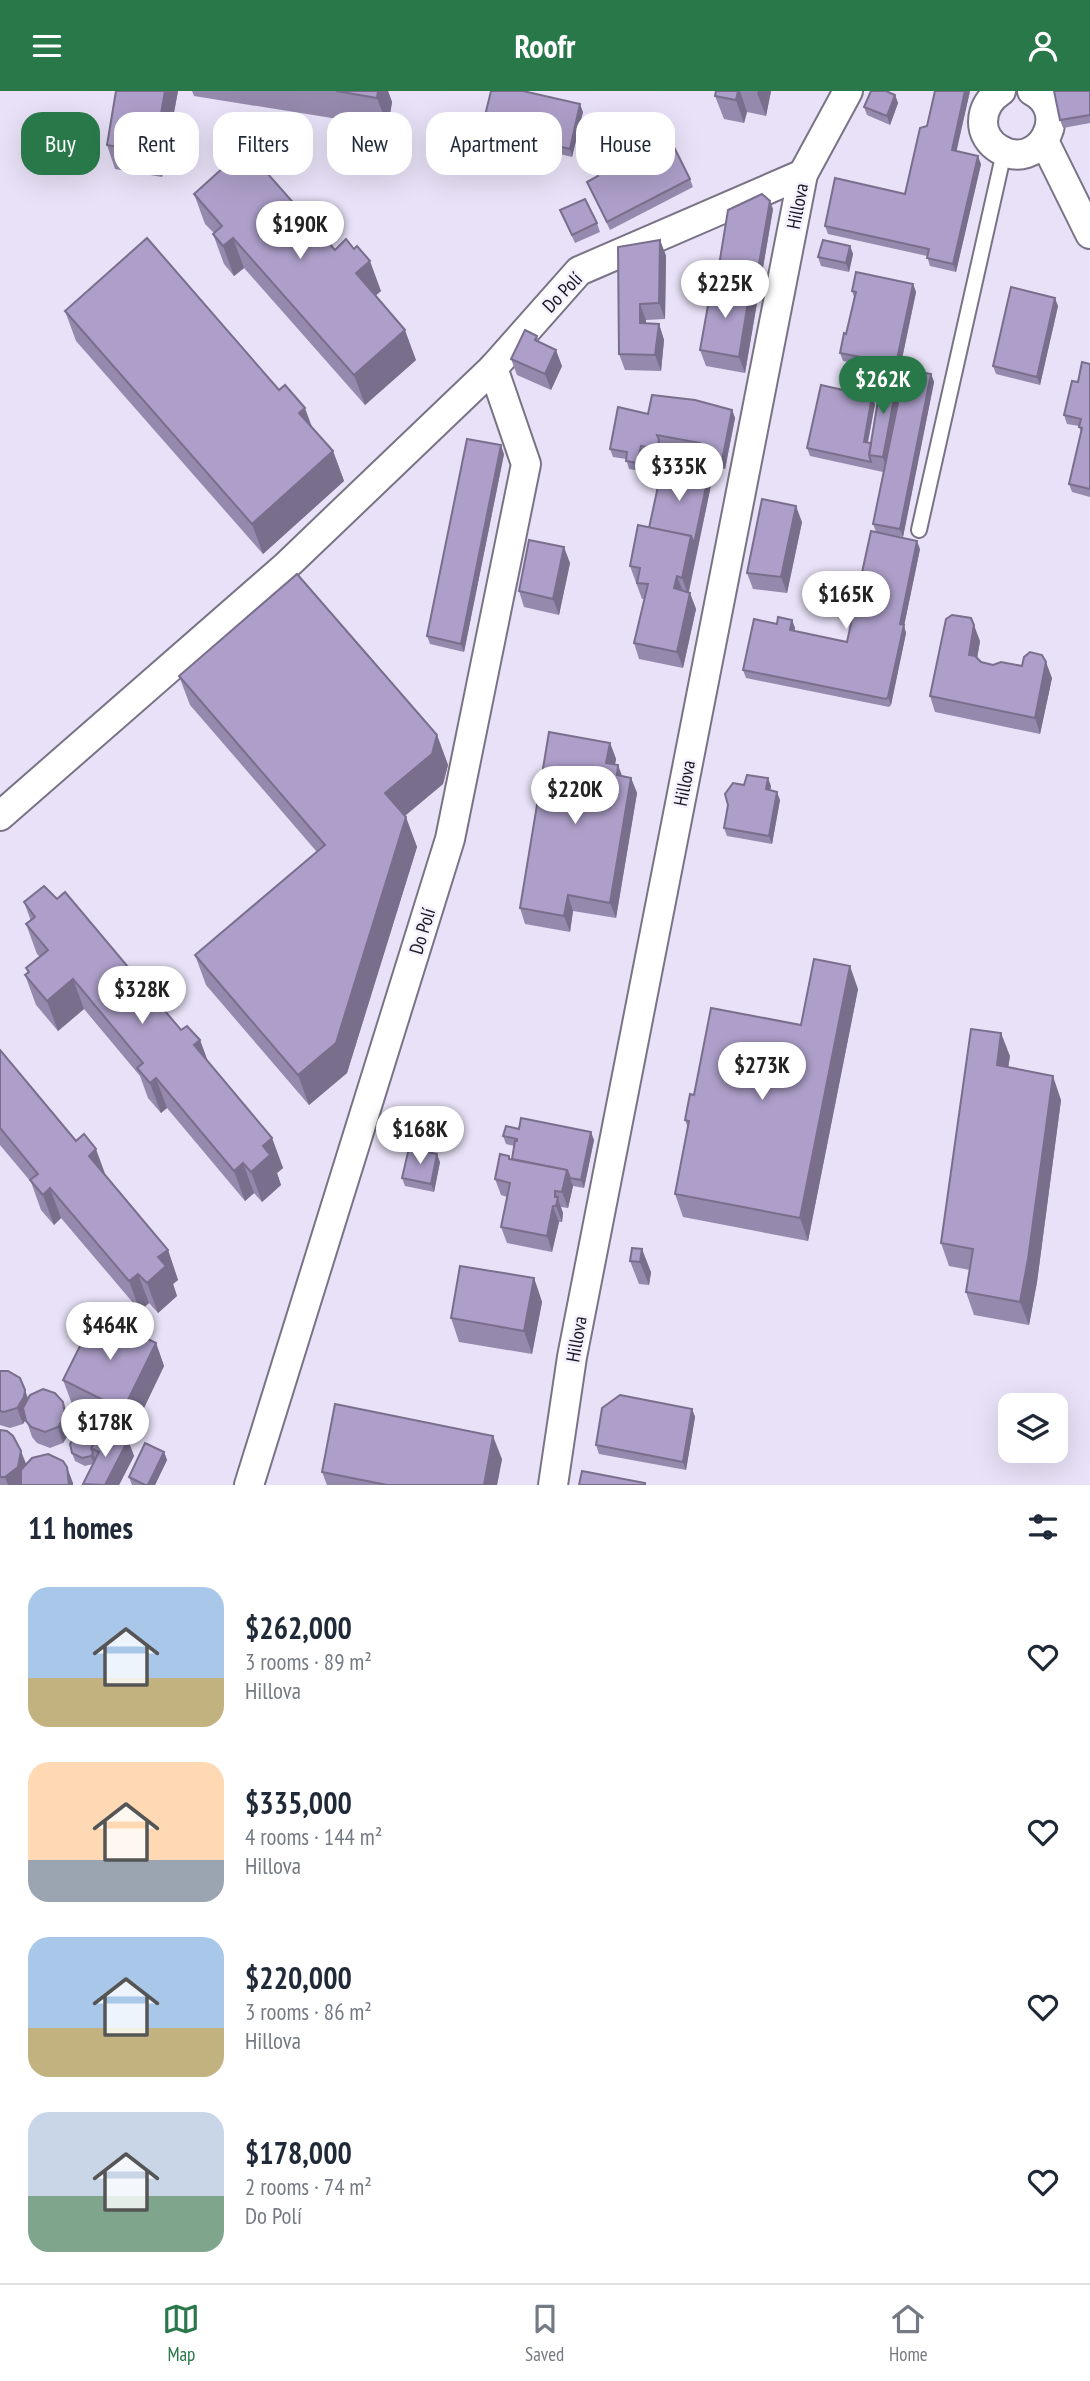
<!DOCTYPE html>
<meta charset="utf-8">
<style>
body{margin:0;font-family:"PT Sans Narrow",sans-serif;background:#f2f2f3;color:#1f2937;height:100vh;display:flex;flex-direction:column;font-size:26px;white-space:nowrap}
*{box-sizing:border-box;margin:0}
p{font-size:23px;color:#747a83}
.icon{flex:none;width:38px;height:38px;fill:none;stroke:currentColor;stroke-width:2;stroke-linecap:round;stroke-linejoin:round}
.map{position:relative;height:1394px;overflow:hidden}
.details{display:flex;flex-direction:column;background:#fff;flex:1}
.details>*{flex:none}
.guide{position:absolute;left:21px;top:21px;width:700px;height:63px;display:flex;gap:14px}
.controls{position:absolute;left:998px;top:1302px;display:grid;gap:14px}
.controls a{display:grid;place-items:center;width:70px;height:70px;border-radius:14px;background:#fff;box-shadow:0 7px 28px #0002;font-size:35px}
.price{position:absolute;translate:-50% -60px;padding:0 16px;border-radius:24px;background:#fff;color:#222;font-size:23px;line-height:46px;filter:drop-shadow(0 2px 4px #0008)}
.price::after{content:'';position:absolute;left:50%;top:42px;width:21px;height:16px;margin-left:-10px;background:inherit;clip-path:polygon(0 0,100% 0,50% 100%)}
.price.active{background:#297849;color:#fff}
ul{padding:0;list-style:none}
li{display:flex;align-items:center;gap:21px;height:175px;padding:0 28px}
li span{display:grid;place-items:center;flex:none;width:196px;height:140px;border-radius:21px;color:#555}
li>.icon{margin-inline-start:auto}
span .icon{width:84px;height:84px;fill:#fffc;stroke-width:1}
li b{font-size:30px}
h2{display:flex;justify-content:space-between;align-items:center;height:84px;padding:0 28px;font-size:30px}
.chip{padding:0 24px;border-radius:21px;background:#fff;box-shadow:0 7px 28px #0002;font-size:24px;line-height:63px}
.chip.active{background:#297849;color:#fff}
header{display:flex;justify-content:space-between;align-items:center;height:91px;padding:0 28px;background:#297849;color:#fff;font-size:32px;font-weight:800}
.dock{display:flex;justify-content:space-around;align-items:center;height:98px;border-top:2px solid #e0e1e3;background:#fff;font-size:19px;color:#747a83}
.dock a{display:grid;justify-items:center;gap:4px}
.dock .active{color:#297849}
.map>svg:first-child{display:block}
.lines{fill:none;stroke-linecap:round;stroke-linejoin:round}
.lane-casing{stroke:#7a7386;stroke-width:18}
.street-casing{stroke:#7a7386;stroke-width:32}
.lane{stroke:#fff;stroke-width:14}
.street{stroke:#fff;stroke-width:28}
.wall{fill:#9589ad}
.shaded-wall{fill:#796f8d}
.building{fill:#ad9fc9;stroke:#796f8d;stroke-width:2}
.labels{text-anchor:middle;stroke-width:5;stroke-linejoin:round;paint-order:stroke}
.street-label{font-size:19px;fill:#19161e;stroke:#f4f0fd}
</style>
<header><svg class="icon" aria-label="menu" viewBox="0 0 24 24"><path d="M4 6h16M4 12h16M4 18h16"/></svg>Roofr<svg class="icon" aria-label="person" viewBox="0 0 24 24"><circle cx="12" cy="8" r="4"/><path d="M4 21q1-7 8-7t8 7"/></svg></header>
<div class="map">
<svg width="1090" height="1394" viewBox="0 0 1090 1394">
<rect width="100%" height="100%" fill="#e8e1f7"/>
<g class="lines">
<g class="lane-casing">
<path id="lane" d="M919,439L1004,61"/>
</g>
<g class="street-casing">
<g id="street">
<path d="M1001,0C990,7 983,18 983,31C983,42 989,52 999,58C1038,82 1073,22 1032,0"/>
<path d="M1044,50L1090,143"/>
<path d="M0,725L285,476L493,277L579,180L803,83"/>
<path d="M249,1394L450,748L526,373L493,277"/>
<path d="M553,1394L572,1266L803,83L848,0"/>
</g>
</g>
<use href="#lane" class="lane"/>
<use href="#street" class="street"/>
</g>
<g class="wall">
<path d="M116,0H178L162,86L115,78L107,54Z"/>
<path d="M192,0H388L392,11L388,36L194,5Z"/>
<path d="M716,0H771L766,25L747,21L744,32L724,28L715,5Z"/>
<path d="M935,0H970L956,60L981,73L956,181L930,175L927,165L828,143L825,135L905,103L927,35Z"/>
<path d="M1090,0V32L1063,37L1060,29Z"/>
<path d="M895,4L898,12L890,34L867,24L864,16Z"/>
<path d="M583,21L572,66L485,45L482,37Z"/>
<path d="M613,78L690,88L693,96L610,139L587,91Z"/>
<path d="M194,103L335,159L381,200L375,205L416,269L365,314L244,177L234,185L224,173L213,143L214,142L205,133Z"/>
<path d="M773,118L745,282L706,275L700,259L716,193Z"/>
<path d="M560,119L597,132L600,141L575,152Z"/>
<path d="M660,149L666,165L665,228L646,229V233H659L664,249L661,280L625,279L619,263Z"/>
<path d="M850,155L853,163L849,181L821,175L818,166Z"/>
<path d="M913,193L916,201L899,282L843,270L840,262L846,243L854,206L852,200Z"/>
<path d="M1058,215L1040,294L996,283L993,275Z"/>
<path d="M65,220L312,336L333,360L344,390L263,463L76,250Z"/>
<path d="M537,245L539,251L562,275L551,299L517,284L511,268Z"/>
<path d="M1090,273V406L1072,401L1069,393L1081,341L1079,335L1067,333L1064,324L1078,291Z"/>
<path d="M931,283L934,291L903,446L876,441L873,433L883,381L810,365L807,357L852,301L875,313L868,352H871L901,295Z"/>
<path d="M732,319L735,327L725,378L700,373L697,365L698,360L660,352L662,357L660,366L644,363L640,380L629,378L626,368L613,366L610,358L648,323Z"/>
<path d="M504,363L464,561L430,553L427,545Z"/>
<path d="M711,394L689,501L696,518L683,577L639,568L634,552L645,508H642L630,475L649,437Z"/>
<path d="M802,431L787,502L753,498L747,482Z"/>
<path d="M920,458L904,535L906,542L891,614L889,616L746,587L743,579L777,533L792,529L795,537L794,540L847,551Z"/>
<path d="M570,472L559,524L524,516L519,500Z"/>
<path d="M980,550L977,567L981,571L1052,587L1040,643L935,621L930,605Z"/>
<path d="M179,585L437,644L448,674L443,693L405,725L417,756L347,982L309,1014L206,894L195,864L317,761L190,614Z"/>
<path d="M610,652L616,668L615,674L622,685L631,687L637,702L616,827L573,820L570,841L525,833L520,817Z"/>
<path d="M744,694L771,695L770,699L780,709L772,753L727,745L724,737Z"/>
<path d="M24,811L181,939L200,949L208,971L272,1047L283,1077L277,1082L281,1094L262,1111L254,1102L245,1110L167,1017L161,1022L148,1007L140,985L84,918L58,940L36,914L25,884L28,882L26,877L40,866L37,863L26,833L31,830Z"/>
<path d="M858,898L808,1150L683,1126L675,1103L688,1037L685,1029L801,934Z"/>
<path d="M0,959L168,1159L178,1189L173,1193L177,1205L158,1222L149,1212L140,1220L61,1127L54,1134L41,1119L31,1091L0,1054Z"/>
<path d="M1010,965L1008,976L1061,1009L1037,1191L1029,1234L974,1224L966,1201L970,1179L949,1175L941,1152Z"/>
<path d="M519,1038L594,1049L584,1097L573,1095L568,1117L561,1116L563,1122L562,1131H559L552,1161L507,1152L501,1136L507,1106L501,1104L495,1088L510,1068H512L514,1055L506,1053L503,1045Z"/>
<path d="M440,1071L434,1101L405,1095L402,1087Z"/>
<path d="M632,1157L651,1181L649,1194L639,1193L630,1170Z"/>
<path d="M534,1187L542,1211L532,1263L459,1251L451,1227Z"/>
<path d="M156,1252L164,1275L132,1342L72,1313L63,1289Z"/>
<path d="M0,1280L28,1308L63,1311L69,1327L70,1341L63,1352L50,1357L37,1352L32,1346L26,1328L23,1333L10,1337L0,1334Z"/>
<path d="M692,1318L695,1326L686,1379L599,1363L596,1354Z"/>
<path d="M0,1339L26,1373L73,1392V1394H0Z"/>
<path d="M108,1349H128L134,1365L119,1394H83L93,1373L85,1375L75,1370L72,1362L95,1350Z"/>
<path d="M164,1361L167,1369L155,1394H132L129,1386Z"/>
<path d="M502,1368L497,1394H327L322,1381Z"/>
</g>
<g class="shaded-wall">
<path d="M165,0H178L162,86L154,63Z"/>
<path d="M376,0H388L392,11L388,36L377,7Z"/>
<path d="M738,0H740L747,21L744,32L736,9Z"/>
<path d="M758,0H771L766,25L757,2Z"/>
<path d="M965,0H970L955,67L952,59Z"/>
<path d="M895,4L898,12L890,34L887,25Z"/>
<path d="M580,13L583,21L572,66L570,58Z"/>
<path d="M978,65L981,73L956,181L953,173Z"/>
<path d="M770,110L773,118L745,282L739,266L750,199Z"/>
<path d="M233,147L244,177L234,185L223,155Z"/>
<path d="M660,149L666,165L665,228L659,212Z"/>
<path d="M850,155L853,163L849,181L846,172Z"/>
<path d="M370,170L381,200L367,212L356,182Z"/>
<path d="M913,193L916,201L899,282L896,273Z"/>
<path d="M1055,207L1058,215L1040,294L1037,286Z"/>
<path d="M640,213L646,229V248L640,232Z"/>
<path d="M659,233L664,249L661,280L655,264Z"/>
<path d="M405,239L416,269L365,314L354,284Z"/>
<path d="M556,259L562,275L551,299L545,283Z"/>
<path d="M931,283L934,291L903,446L900,438Z"/>
<path d="M898,287L904,303L888,382L883,366Z"/>
<path d="M872,305L875,313L866,359L864,351Z"/>
<path d="M305,317L316,347L299,322Z"/>
<path d="M732,319L735,327L725,378L722,370Z"/>
<path d="M659,349L662,357L660,366L657,358Z"/>
<path d="M501,354L504,363L464,561L461,553Z"/>
<path d="M641,355L644,363L640,380L637,372Z"/>
<path d="M333,360L344,390L263,463L252,433Z"/>
<path d="M708,386L711,394L688,503L682,487L691,445Z"/>
<path d="M796,415L802,431L787,502L781,486Z"/>
<path d="M917,450L920,458L904,535L906,542L891,614L888,606L900,533Z"/>
<path d="M564,456L570,472L559,524L553,508Z"/>
<path d="M677,485L683,501L674,497Z"/>
<path d="M690,502L696,518L683,577L677,561Z"/>
<path d="M792,529L795,537L793,547L790,539Z"/>
<path d="M974,534L980,550L975,580L969,564Z"/>
<path d="M1046,571L1052,587L1040,643L1035,627Z"/>
<path d="M437,644L448,674L443,693L396,732L385,702Z"/>
<path d="M610,652L616,668L612,688L606,672Z"/>
<path d="M618,674L624,690L617,684Z"/>
<path d="M631,687L637,702L616,827L610,812Z"/>
<path d="M768,687L771,695L769,706L766,698Z"/>
<path d="M777,701L780,709L772,753L769,745Z"/>
<path d="M406,726L417,756L347,982L309,1014L298,984Z"/>
<path d="M568,804L573,820L570,841L564,825Z"/>
<path d="M850,875L858,898L808,1150L800,1127Z"/>
<path d="M73,888L84,918L58,940L47,910Z"/>
<path d="M1001,942L1010,965L1005,997L997,974Z"/>
<path d="M200,949L211,979L194,954Z"/>
<path d="M1053,985L1061,1009L1037,1191L1029,1234L1020,1211Z"/>
<path d="M156,987L167,1017L161,1022L150,992Z"/>
<path d="M591,1041L594,1049L584,1097L581,1089Z"/>
<path d="M272,1047L283,1077L277,1082L281,1094L262,1111L251,1081L263,1055Z"/>
<path d="M96,1058L107,1088L89,1065Z"/>
<path d="M437,1063L440,1071L434,1101L431,1093Z"/>
<path d="M243,1072L254,1102L245,1110L234,1080Z"/>
<path d="M567,1079L573,1095L568,1117L562,1101Z"/>
<path d="M50,1097L61,1127L54,1134L43,1104Z"/>
<path d="M555,1100L563,1122L562,1131L556,1115Z"/>
<path d="M553,1115L559,1131L552,1161L547,1145Z"/>
<path d="M642,1158L651,1181L649,1194L640,1171Z"/>
<path d="M168,1159L178,1189L173,1193L177,1205L158,1222L147,1192L158,1166Z"/>
<path d="M138,1183L149,1212L140,1220L129,1190Z"/>
<path d="M534,1187L542,1211L532,1263L524,1240Z"/>
<path d="M156,1252L164,1275L132,1342L123,1319Z"/>
<path d="M25,1299L31,1315L30,1322L23,1333L17,1317Z"/>
<path d="M63,1311L69,1327L70,1341L63,1352L58,1336Z"/>
<path d="M692,1318L695,1326L686,1379L683,1371Z"/>
<path d="M493,1345L502,1368L497,1394H484Z"/>
<path d="M128,1349L134,1365L119,1394H105Z"/>
<path d="M21,1360L27,1375L21,1394H8L5,1386Z"/>
<path d="M164,1361L167,1369L155,1394H148Z"/>
<path d="M93,1362L96,1370L94,1373L91,1365Z"/>
<path d="M67,1376L73,1392V1394H69Z"/>
</g>
<g class="building">
<path d="M116,0H165L154,63L107,54Z"/>
<path d="M336,0H378L377,7Z"/>
<path d="M491,0H523L580,13L570,58L482,37Z"/>
<path d="M716,0H738L736,9L715,5Z"/>
<path d="M871,0H886L895,4L887,25L864,16Z"/>
<path d="M935,0H965L952,59L978,65L953,173L927,167L929,158L825,135L835,87L905,103L920,37L927,35Z"/>
<path d="M1054,0H1090V24L1060,29Z"/>
<path d="M670,48L690,88L607,131L587,91L598,85L596,80L610,73L613,78Z"/>
<path d="M245,57L335,159L346,148L354,158L357,155L370,170L356,182L405,239L354,284L233,147L223,155L213,143L222,135L194,103Z"/>
<path d="M762,103L770,110L753,207L750,199L716,193L728,119Z"/>
<path d="M585,108L597,132L572,144L560,119Z"/>
<path d="M147,147L279,299L285,294L305,317L299,322L333,360L252,433L65,220Z"/>
<path d="M660,149L659,212L640,213V232L659,233L655,264L619,263L618,156Z"/>
<path d="M823,149L850,155L846,172L818,166Z"/>
<path d="M856,181L913,193L896,273L840,262L844,242L846,243L856,201L852,200Z"/>
<path d="M712,192L750,199L739,266L700,259Z"/>
<path d="M1011,196L1055,207L1037,286L993,275Z"/>
<path d="M525,239L537,245L535,249L556,259L545,283L511,268Z"/>
<path d="M1082,271L1090,273V398L1069,393L1082,337L1079,336L1081,328L1064,324L1072,290L1078,291Z"/>
<path d="M905,278L931,283L900,438L873,433Z"/>
<path d="M882,285L898,287L883,366L869,364Z"/>
<path d="M821,294L843,299L844,296L851,297L850,300L872,305L864,351L871,352L869,364L871,371L807,357Z"/>
<path d="M652,304L695,309L732,319L722,370L697,365L700,352L657,344L659,349L657,358L641,355L637,372L626,370L627,361L610,358L618,316L648,323Z"/>
<path d="M467,348L501,354L461,553L427,545Z"/>
<path d="M662,377L708,386L694,453L691,445L649,437Z"/>
<path d="M762,408L796,415L781,486L747,482Z"/>
<path d="M638,434L691,445L682,487L677,485L674,497L690,502L677,561L634,552L648,493L637,492L640,477L630,475Z"/>
<path d="M871,440L917,450L900,533L904,534L888,606L886,608L743,579L754,528L777,533L778,526L792,529L790,539L847,551Z"/>
<path d="M529,449L564,456L553,508L519,500Z"/>
<path d="M297,483L437,644L432,663L385,702L406,726L336,952L298,984L195,864L325,754L179,585Z"/>
<path d="M952,524L971,527L974,534L969,564L975,565L981,571L993,574L1001,571L1022,575L1024,566L1030,561L1042,564L1046,571L1035,627L930,605L946,528Z"/>
<path d="M549,641L610,652L606,672L618,674L617,684L631,687L610,812L568,804L564,825L520,817Z"/>
<path d="M747,684L768,687L766,698L777,701L769,745L724,737L728,714L725,703L733,692L744,694Z"/>
<path d="M44,795L57,808L65,801L181,939L187,935L200,949L194,954L272,1047L263,1055L270,1064L251,1081L243,1072L234,1080L156,987L150,992L137,977L143,972L73,888L47,910L25,884L29,881L26,877L48,859L26,833L35,826L24,811Z"/>
<path d="M814,868L850,875L800,1127L675,1103L689,1030L685,1029L690,1003L694,1004L711,917L801,934Z"/>
<path d="M971,938L1001,942L997,974L1053,985L1028,1168L1020,1211L966,1201L973,1158L941,1152Z"/>
<path d="M0,959L76,1050L84,1043L96,1058L89,1065L168,1159L158,1166L166,1175L147,1192L138,1183L129,1190L50,1097L43,1104L30,1089L38,1083L0,1037Z"/>
<path d="M521,1027L591,1041L581,1089L570,1087L567,1079L512,1068L515,1050H517V1048L503,1045L506,1035L519,1038Z"/>
<path d="M409,1057L437,1063L431,1093L402,1087Z"/>
<path d="M500,1063L509,1065V1068L567,1079L562,1101L555,1100V1106H558L556,1115H553L547,1145L501,1136L510,1092L495,1088Z"/>
<path d="M632,1157L642,1158L640,1171L630,1170Z"/>
<path d="M460,1175L534,1187L524,1240L451,1227Z"/>
<path d="M96,1223L156,1252L123,1319L63,1289Z"/>
<path d="M0,1280H8L20,1287L25,1299L24,1306L17,1317L4,1321L0,1320Z"/>
<path d="M43,1298L55,1302L63,1311L65,1325L58,1336L45,1341L31,1336L26,1330L23,1317L30,1304Z"/>
<path d="M620,1304L692,1318L683,1371L596,1354L602,1317Z"/>
<path d="M335,1313L493,1345L484,1394H387L322,1381Z"/>
<path d="M0,1339L7,1340L13,1345L21,1360L18,1376L5,1386H0Z"/>
<path d="M112,1341L128,1349L105,1394L83,1393L99,1361L91,1357L98,1344L108,1349Z"/>
<path d="M84,1342L94,1349L95,1351L91,1357L93,1362L91,1365L82,1367L72,1362L70,1353L76,1343Z"/>
<path d="M145,1352L164,1361L148,1394H145L129,1386Z"/>
<path d="M48,1363L63,1370L67,1376L69,1394H21V1379L32,1367Z"/>
<path d="M582,1380L645,1392V1394H579Z"/>
</g>
<g class="labels">
<g class="street-label">
<text transform="translate(797 115) rotate(-79)" y="7">Hillova</text>
<text transform="translate(562 201) rotate(-46)" y="7">Do Polí</text>
<text transform="translate(684 692) rotate(-79)" y="7">Hillova</text>
<text transform="translate(422 840) rotate(-73)" y="7">Do Polí</text>
<text transform="translate(576 1248) rotate(-80)" y="7">Hillova</text>
</g>
</g>
</svg>
<div class="controls">
<a><svg class="icon" aria-label="layers" viewBox="0 0 24 24"><path d="M12 4l9 5-9 5-9-5zM3 14l9 5 9-5"/></svg></a>
</div>
<b class="price" style="left:300px;top:170px">$190K</b>
<b class="price" style="left:725px;top:229px">$225K</b>
<b class="price active" style="left:883px;top:325px">$262K</b>
<b class="price" style="left:679px;top:412px">$335K</b>
<b class="price" style="left:846px;top:540px">$165K</b>
<b class="price" style="left:575px;top:735px">$220K</b>
<b class="price" style="left:142px;top:935px">$328K</b>
<b class="price" style="left:762px;top:1011px">$273K</b>
<b class="price" style="left:420px;top:1075px">$168K</b>
<b class="price" style="left:110px;top:1271px">$464K</b>
<b class="price" style="left:105px;top:1368px">$178K</b>
<div class="guide">
<a class="chip active">Buy</a>
<a class="chip">Rent</a>
<a class="chip">Filters</a>
<a class="chip">New</a>
<a class="chip">Apartment</a>
<a class="chip">House</a>
</div>
</div>
<section class="details">
<h2>11 homes<svg class="icon" aria-label="filters" viewBox="0 0 24 24"><path d="M4 7h16M4 17h16"/><circle cx="9" cy="7" r="2"/><circle cx="15" cy="17" r="2"/></svg></h2>
<ul>
<li><span style="background:linear-gradient(#a9c7e8 65%,#c2b280 0)"><svg class="icon" aria-label="home" viewBox="0 0 24 24"><path d="M3 11l9-7 9 7M6 9v11h12V9"/></svg></span><div><b>$262,000</b><p>3 rooms · 89 m²</p><p>Hillova</p></div><svg class="icon" aria-label="heart" viewBox="0 0 24 24"><path d="M12 20l-8-8c-3-5 5-10 8-4 3-6 11-1 8 4z"/></svg></li>
<li><span style="background:linear-gradient(#ffd9b3 70%,#9aa5b1 0)"><svg class="icon" aria-label="home" viewBox="0 0 24 24"><path d="M3 11l9-7 9 7M6 9v11h12V9"/></svg></span><div><b>$335,000</b><p>4 rooms · 144 m²</p><p>Hillova</p></div><svg class="icon" aria-label="heart" viewBox="0 0 24 24"><path d="M12 20l-8-8c-3-5 5-10 8-4 3-6 11-1 8 4z"/></svg></li>
<li><span style="background:linear-gradient(#a9c7e8 65%,#c2b280 0)"><svg class="icon" aria-label="home" viewBox="0 0 24 24"><path d="M3 11l9-7 9 7M6 9v11h12V9"/></svg></span><div><b>$220,000</b><p>3 rooms · 86 m²</p><p>Hillova</p></div><svg class="icon" aria-label="heart" viewBox="0 0 24 24"><path d="M12 20l-8-8c-3-5 5-10 8-4 3-6 11-1 8 4z"/></svg></li>
<li><span style="background:linear-gradient(#c9d6e8 60%,#7fa58c 0)"><svg class="icon" aria-label="home" viewBox="0 0 24 24"><path d="M3 11l9-7 9 7M6 9v11h12V9"/></svg></span><div><b>$178,000</b><p>2 rooms · 74 m²</p><p>Do Polí</p></div><svg class="icon" aria-label="heart" viewBox="0 0 24 24"><path d="M12 20l-8-8c-3-5 5-10 8-4 3-6 11-1 8 4z"/></svg></li>
</ul>
</section>
<nav class="dock">
<a class="active"><svg class="icon" aria-label="map" viewBox="0 0 24 24"><path d="M3 6l6-2 6 2 6-2v14l-6 2-6-2-6 2zM9 4v14M15 6v14"/></svg>Map</a>
<a><svg class="icon" aria-label="saved" viewBox="0 0 24 24"><path d="M7 4h10v16l-5-4-5 4z"/></svg>Saved</a>
<a><svg class="icon" aria-label="home" viewBox="0 0 24 24"><path d="M3 11l9-7 9 7M6 9v11h12V9"/></svg>Home</a>
</nav>
